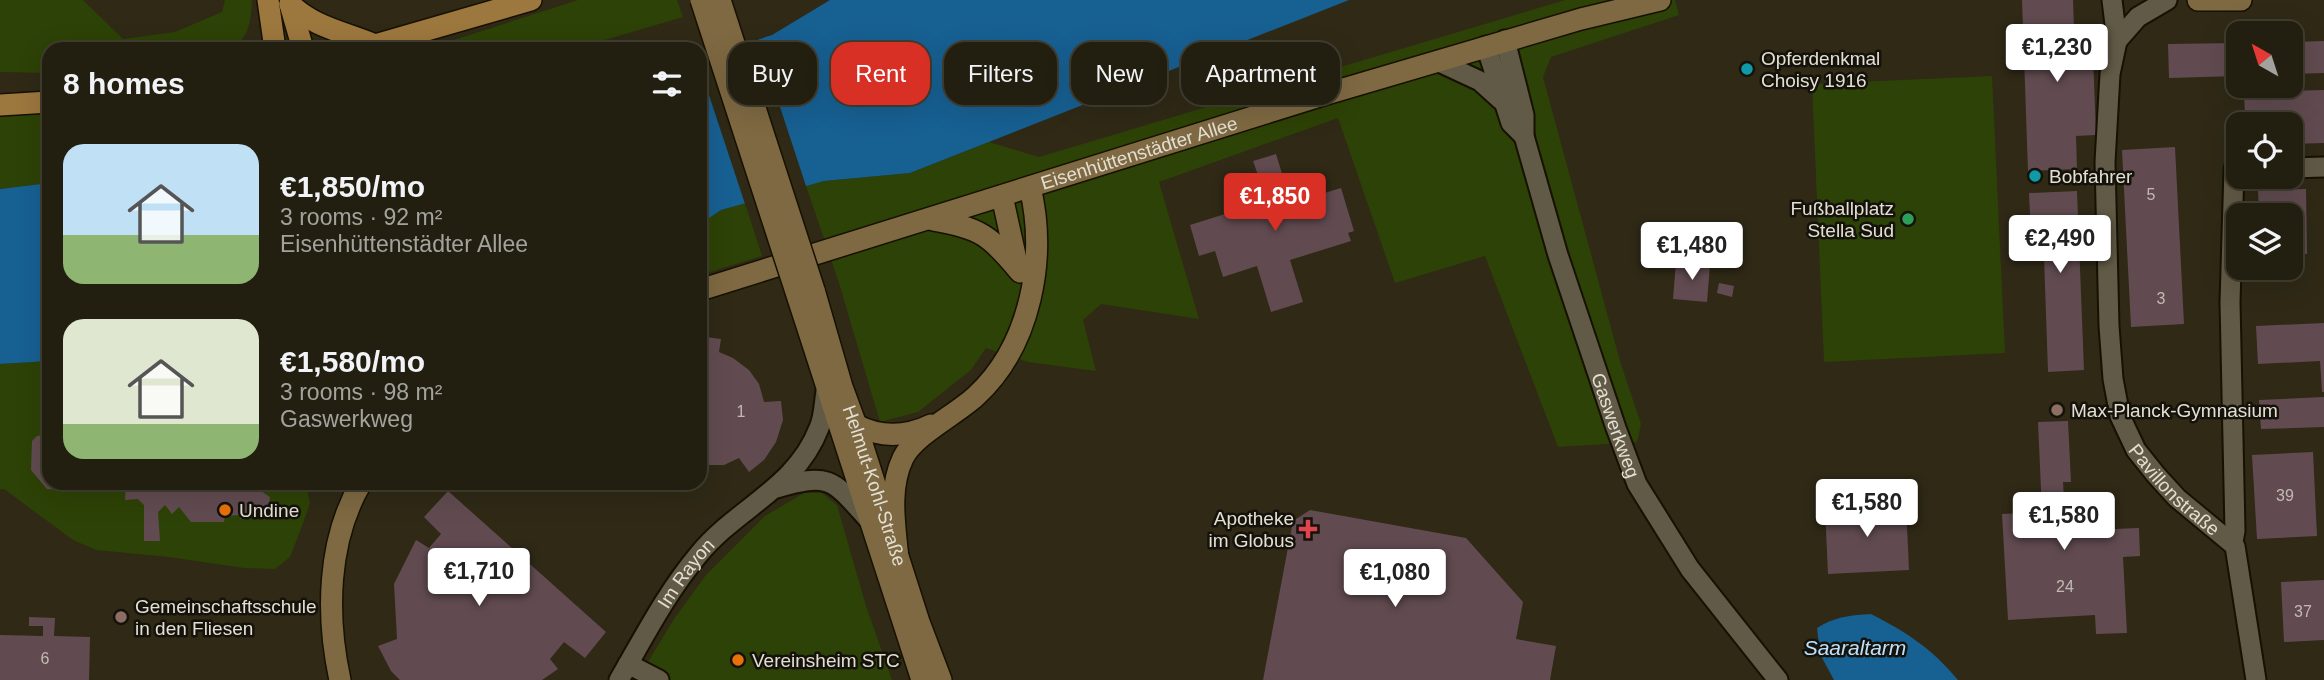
<!DOCTYPE html>
<meta charset="utf-8">
<style>
body{margin:0;font-family:Arial,sans-serif;background:#2b2719;color:#f1f3f6;height:100vh;display:flex;flex-direction:column;font-size:26px;white-space:nowrap}
*{box-sizing:border-box;margin:0}
p{font-size:23px;color:#a3a29f}
.icon{flex:none;width:38px;height:38px;fill:none;stroke:currentColor;stroke-width:2;stroke-linecap:round;stroke-linejoin:round}
.map{position:relative;flex:1;overflow:hidden}
.side{position:absolute;left:42px;top:42px;width:665px;height:448px;display:flex;flex-direction:column;background:#231f10;border-radius:21px;box-shadow:0 7px 28px #0002,0 0 0 2px #403d30}
.side>*{flex:none}
.hud{position:absolute;left:728px;top:42px;width:665px;height:63px;display:flex;gap:14px}
.needle{width:46px;rotate:321deg}
.tools{position:absolute;left:2226px;top:21px;display:grid;gap:14px}
.tools a{display:grid;place-items:center;width:77px;height:77px;border-radius:14px;background:#231f10;box-shadow:0 7px 28px #0002,0 0 0 2px #403d30;font-size:35px}
.price{position:absolute;translate:-50% -60px;padding:0 16px;border-radius:7px;background:#fff;color:#222;font-size:23px;line-height:46px;filter:drop-shadow(0 2px 4px #0008)}
.price::after{content:'';position:absolute;left:50%;top:42px;width:21px;height:16px;margin-left:-10px;background:inherit;clip-path:polygon(0 0,100% 0,50% 100%)}
.price.active{background:#d93025;color:#fff}
ul{padding:0;list-style:none}
li{display:flex;align-items:center;gap:21px;height:175px;padding:0 21px}
li span{display:grid;place-items:center;flex:none;width:196px;height:140px;border-radius:21px;color:#555}
li>.icon{margin-inline-start:auto}
span .icon{width:84px;height:84px;fill:#fffc;stroke-width:1}
li b{font-size:30px}
h2{display:flex;justify-content:space-between;align-items:center;height:84px;padding:0 21px;font-size:30px}
.pill{padding:0 24px;border-radius:21px;background:#231f10;box-shadow:0 7px 28px #0002,0 0 0 2px #403d30;font-size:24px;line-height:63px}
.pill.active{background:#d93025;color:#fff}
.map>svg:first-child{display:block}
.green{fill:#2d4206}
.water{fill:#176092}
.pier{fill:#2f2916}
.building{fill:#614b51}
.lines{fill:none;stroke-linecap:round;stroke-linejoin:round}
.street-casing{stroke:#171102;stroke-width:23}
.secondary-casing{stroke:#171102;stroke-width:24}
.primary-casing{stroke:#171102;stroke-width:24}
.street{stroke:#615a46;stroke-width:19}
.secondary{stroke:#7e6942;stroke-width:21}
.primary{stroke:#9c773e;stroke-width:21}
.secondary-bridge-casing{stroke:#171102;stroke-width:24;stroke-linecap:butt}
.secondary-bridge{stroke:#7e6942;stroke-width:21}
.culture-dot{fill:#0f9aa8;stroke:#14120a;stroke-width:2.5}
.leisure-dot{fill:#2e9e5b;stroke:#14120a;stroke-width:2.5}
.education-dot{fill:#8d6e63;stroke:#14120a;stroke-width:2.5}
.food-dot{fill:#e8710a;stroke:#14120a;stroke-width:2.5}
.health-dot{fill:#e0444e;stroke:#14120a;stroke-width:2.5}
.labels{text-anchor:middle;stroke-width:5;stroke-linejoin:round;paint-order:stroke}
.number-label{font-size:16px;fill:#c2bab2}
.poi-label{font-size:19px;fill:#e3dfd3;stroke:#14120a;text-anchor:start}
.street-label{font-size:19px;fill:#e3dfd3;stroke:#14120a}
.water-label{font-size:21px;font-style:italic;fill:#bde0fd;stroke:#14120a}
</style>
<div class="map">
<svg width="2324" height="680" viewBox="0 0 2324 680">
<rect width="100%" height="100%" fill="#2f2916"/>
<g class="green">
<path d="M0,0H83L123,39L175,32L222,12L225,0H252C251,20 249,39 231,49H49V73L0,72Z"/>
<path d="M578,0H677L683,17L574,49H426Z"/>
<path d="M1565,0H1675L1679,15L1551,57L1543,77L1620,361L1641,424L1637,442L1558,447L1485,256L1395,283L1338,118L1159,182L1199,319L1101,304L1083,320L1096,371L1028,362L986,348L971,370L918,412L880,422L839,283L806,186L824,181L910,173L989,142L1039,157Z"/>
<path d="M1992,76L2005,353L1824,362L1812,84Z"/>
<path d="M49,114V183L0,189V115Z"/>
<path d="M745,203L762,256L700,275V224L721,210Z"/>
<path d="M49,361V483H306L310,503L302,526L290,557L275,569L244,568L169,557L96,550L73,540L4,489H0V364Z"/>
<path d="M804,493H822L837,505L866,606L892,680H637L674,619L706,575L765,516Z"/>
</g>
<g class="water">
<path d="M830,0H1349L910,173L824,181L721,210L700,224V59L772,35Z"/>
<path d="M49,183V361L0,364V189Z"/>
<path d="M1871,614C1908,633 1931,648 1958,680H1834L1820,654L1817,628C1834,617 1851,615 1871,614Z"/>
</g>
<path class="pier" d="M757,37L807,189L746,207L700,68V56Z"/>
<g class="building">
<path d="M2022,0H2073L2074,29L2092,28L2096,135L2076,136L2077,169L2028,171Z"/>
<path d="M2324,41V73L2291,74V42Z"/>
<path d="M2238,43V76L2169,78L2168,44Z"/>
<path d="M2324,90V143L2291,144V124H2240L2239,119L2245,118L2244,92Z"/>
<path d="M2175,147L2184,324L2131,327L2122,150Z"/>
<path d="M1276,154L1291,203L1341,188L1354,231L1348,233L1351,241L1290,260L1303,302L1271,312L1257,266L1223,277L1215,251L1199,256L1190,225L1257,204L1249,178L1258,175L1253,161Z"/>
<path d="M2306,189L2307,254H2291V215H2259L2258,190Z"/>
<path d="M2077,191L2084,370L2048,372L2044,257H2032L2029,193Z"/>
<path d="M1676,262L1710,265L1707,302L1673,299Z"/>
<path d="M1719,283L1734,286L1732,297L1717,293Z"/>
<path d="M2324,323V392H2322L2320,361L2258,364L2256,326Z"/>
<path d="M705,337L721,339L719,352L733,358L749,370L759,384L764,402L781,401L783,420L776,442L764,460L749,472L739,458L724,465H700V338Z"/>
<path d="M2324,397V427L2261,429L2259,400Z"/>
<path d="M2068,421L2071,482H2063L2066,531L2139,528L2140,556L2123,557L2127,633L2096,634L2095,615L2008,620L2002,514L2042,512L2038,422Z"/>
<path d="M46,435L49,439V483H67L66,490L47,489L31,470L32,441L37,436Z"/>
<path d="M2313,452L2317,536L2257,539L2252,455Z"/>
<path d="M126,483H198L200,486V483H258V489L270,497L268,512L260,517L248,516V518L240,519V515L225,516L224,522H191L179,507L172,514L165,505L158,512L160,541H144V505L138,499L125,500Z"/>
<path d="M448,491L606,632L585,658L564,642L550,659L558,669L542,680H400L391,671L378,646L397,639L394,584L416,540L429,548L441,534L424,517Z"/>
<path d="M1906,504L1909,570L1828,574L1825,508Z"/>
<path d="M1310,510L1466,538L1523,602L1516,639L1556,646L1550,680H1263L1293,521Z"/>
<path d="M2324,580V640L2284,642L2281,582Z"/>
<path d="M29,617L55,618L54,636L90,637L89,680H0V635L43,636V626H29Z"/>
</g>
<g class="lines">
<g class="street-casing">
<g id="street">
<path id="s1" d="M2112,0L2117,41L2110,74L2105,162L2109,326L2113,379L2120,416L2136,450L2156,475L2177,498L2235,546L2256,680"/>
<path id="s2" d="M1505,40L1524,115V136L1558,255L1616,428L1637,484L1690,569L1778,680"/>
<path d="M2117,41L2138,17L2167,0"/>
<path d="M1486,46L1511,123L1524,136"/>
<path d="M1437,61L1480,81L1501,100"/>
<path d="M2291,168L2324,167"/>
<path d="M777,488C830,472 833,480 868,519"/>
<path d="M2233,542L2235,531L2230,302L2234,169H2238"/>
<path d="M628,664L659,680"/>
<path id="s3" d="M619,680C644,637 667,592 699,554C738,507 796,488 819,428C824,417 824,403 826,391"/>
</g>
</g>
<g class="secondary-casing">
<g id="secondary">
<path d="M2198,0H2241"/>
<path d="M1002,196L1017,264"/>
<path d="M933,220C980,228 990,235 1020,272"/>
<path id="s4" d="M700,290L1323,95L1581,19L1660,0"/>
<path id="s5" d="M814,290L842,387L856,425L919,622L941,680"/>
<path d="M798,298L922,680"/>
<path d="M856,425C881,438 906,437 931,425"/>
<path d="M898,559C895,526 888,489 903,458C914,435 957,414 976,396C1031,345 1047,258 1030,187"/>
<path d="M340,680C326,616 327,541 361,483"/>
</g>
</g>
<g class="primary-casing">
<g id="primary">
<path d="M268,0L275,49"/>
<path d="M290,4C315,28 345,32 375,45"/>
<path d="M290,4L303,49"/>
<path d="M361,49L531,0"/>
<path d="M0,105L49,102"/>
</g>
</g>
<use href="#street" class="street"/>
<use href="#secondary" class="secondary"/>
<use href="#primary" class="primary"/>
<g class="secondary-bridge-casing">
<g id="secondary-bridge">
<path d="M701,0L798,298"/>
<path d="M720,0L814,290"/>
</g>
</g>
<use href="#secondary-bridge" class="secondary-bridge"/>
</g>
<g class="culture-dot">
<circle cx="1747" cy="69" r="7"/>
<circle cx="2035" cy="176" r="7"/>
</g>
<circle class="leisure-dot" cx="1908" cy="219" r="7"/>
<g class="education-dot">
<circle cx="2057" cy="410" r="7"/>
<circle cx="121" cy="617" r="7"/>
</g>
<g class="food-dot">
<circle cx="225" cy="510" r="7"/>
<circle cx="738" cy="660" r="7"/>
</g>
<path class="health-dot" d="M1304.5 518.5h7v7h7v7h-7v7h-7v-7h-7v-7h7z"/>
<g class="labels">
<g class="number-label">
<text x="2151" y="200">5</text>
<text x="2161" y="304">3</text>
<text x="741" y="417">1</text>
<text x="2285" y="501">39</text>
<text x="2065" y="592">24</text>
<text x="2303" y="617">37</text>
<text x="45" y="664">6</text>
</g>
<g class="poi-label">
<text x="1761" y="65">Opferdenkmal<tspan x="1761" dy="22">Choisy 1916</tspan></text>
<text x="2049" y="183">Bobfahrer</text>
<text x="1894" y="215" text-anchor="end">Fußballplatz<tspan x="1894" dy="22">Stella Sud</tspan></text>
<text x="2071" y="417">Max-Planck-Gymnasium</text>
<text x="239" y="517">Undine</text>
<text x="1294" y="525" text-anchor="end">Apotheke<tspan x="1294" dy="22">im Globus</tspan></text>
<text x="135" y="613">Gemeinschaftsschule<tspan x="135" dy="22">in den Fliesen</tspan></text>
<text x="752" y="667">Vereinsheim STC</text>
</g>
<g class="street-label">
<text dy="7" stroke="none"><textPath href="#s4" startOffset="460">Eisenhüttenstädter Allee</textPath></text>
<text dy="7" stroke="none"><textPath href="#s2" startOffset="402">Gaswerkweg</textPath></text>
<text dy="7" stroke="none"><textPath href="#s5" startOffset="205">Helmut-Kohl-Straße</textPath></text>
<text dy="7" stroke="none"><textPath href="#s1" startOffset="511">Pavillonstraße</textPath></text>
<text dy="7" stroke="none"><textPath href="#s3" startOffset="126">Im Rayon</textPath></text>
</g>
<g class="water-label">
<text x="1855" y="655">Saaraltarm</text>
</g>
</g>
</svg>
<div class="tools">
<a><svg class="needle" viewBox="-14 -14 28 28"><path d="M0-13l5 13h-10z" fill="#e53935"/><path d="M0 13l5-13h-10z" fill="#a3a29f"/></svg></a>
<a><svg class="icon" aria-label="locate" viewBox="0 0 24 24"><circle cx="12" cy="12" r="6"/><path d="M12 2v4M12 18v4M2 12h4M18 12h4"/></svg></a>
<a><svg class="icon" aria-label="layers" viewBox="0 0 24 24"><path d="M12 4l9 5-9 5-9-5zM3 14l9 5 9-5"/></svg></a>
</div>
<b class="price" style="left:2057px;top:84px">€1,230</b>
<b class="price active" style="left:1275px;top:233px">€1,850</b>
<b class="price" style="left:2060px;top:275px">€2,490</b>
<b class="price" style="left:1692px;top:282px">€1,480</b>
<b class="price" style="left:1867px;top:539px">€1,580</b>
<b class="price" style="left:2064px;top:552px">€1,580</b>
<b class="price" style="left:479px;top:608px">€1,710</b>
<b class="price" style="left:1395px;top:609px">€1,080</b>
<div class="hud">
<a class="pill">Buy</a>
<a class="pill active">Rent</a>
<a class="pill">Filters</a>
<a class="pill">New</a>
<a class="pill">Apartment</a>
</div>
<section class="side">
<h2>8 homes<svg class="icon" aria-label="filters" viewBox="0 0 24 24"><path d="M4 7h16M4 17h16"/><circle cx="9" cy="7" r="2"/><circle cx="15" cy="17" r="2"/></svg></h2>
<ul>
<li><span style="background:linear-gradient(#bfe0f5 65%,#8fb573 0)"><svg class="icon" aria-label="home" viewBox="0 0 24 24"><path d="M3 11l9-7 9 7M6 9v11h12V9"/></svg></span><div><b>€1,850/mo</b><p>3 rooms · 92 m²</p><p>Eisenhüttenstädter Allee</p></div></li>
<li><span style="background:linear-gradient(#dfe7d0 75%,#8fb573 0)"><svg class="icon" aria-label="home" viewBox="0 0 24 24"><path d="M3 11l9-7 9 7M6 9v11h12V9"/></svg></span><div><b>€1,580/mo</b><p>3 rooms · 98 m²</p><p>Gaswerkweg</p></div></li>
</ul>
</section>
</div>
